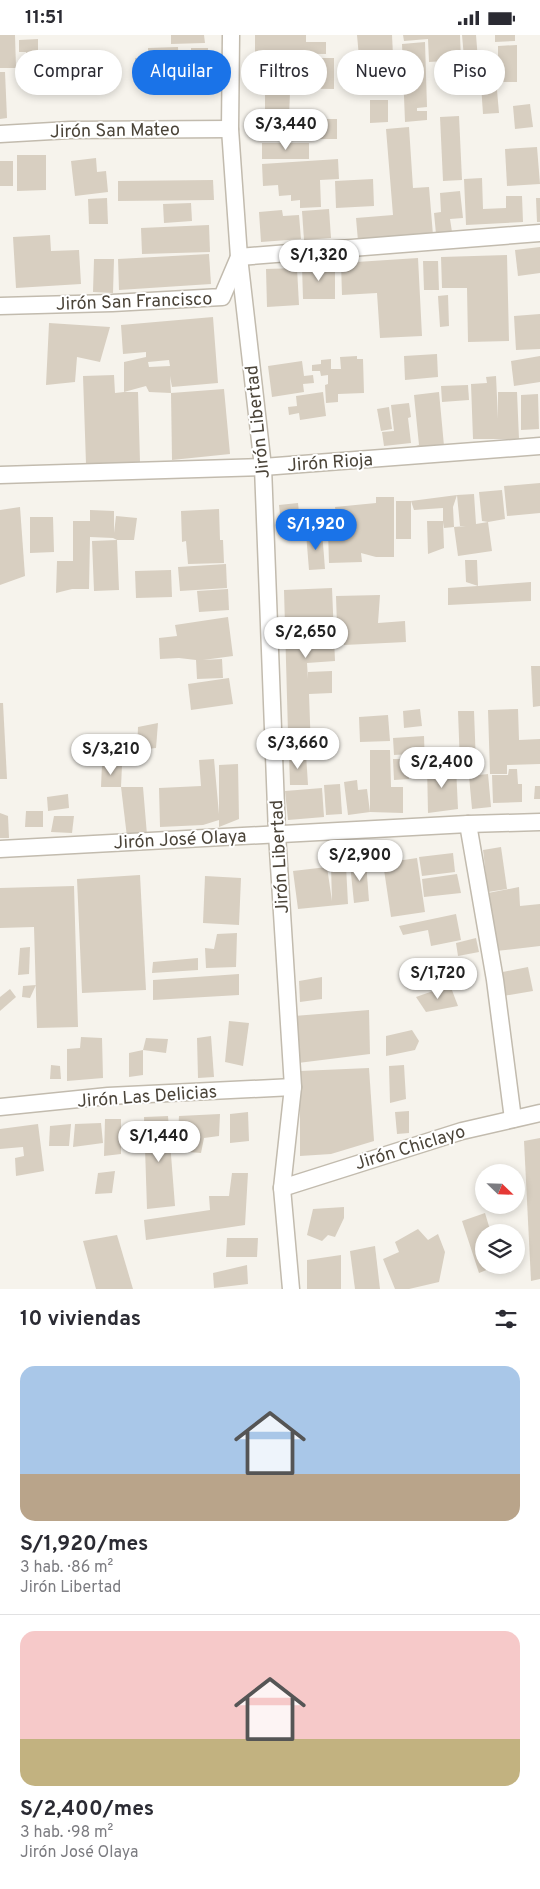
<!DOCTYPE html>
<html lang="es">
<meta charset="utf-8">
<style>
body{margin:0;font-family:Overpass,sans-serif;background:#f7f7f7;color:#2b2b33;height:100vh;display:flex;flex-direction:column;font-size:19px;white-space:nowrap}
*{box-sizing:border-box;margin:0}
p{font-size:16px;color:#7c7c81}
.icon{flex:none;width:28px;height:28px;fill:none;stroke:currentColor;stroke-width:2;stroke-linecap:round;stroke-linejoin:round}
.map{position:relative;height:1254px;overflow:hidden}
.details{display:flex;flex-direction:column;background:#fff;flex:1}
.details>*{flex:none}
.top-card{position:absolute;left:15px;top:15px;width:510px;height:45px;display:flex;gap:10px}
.needle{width:32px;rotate:113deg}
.tools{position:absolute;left:475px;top:1129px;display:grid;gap:10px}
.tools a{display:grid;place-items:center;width:50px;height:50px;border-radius:50%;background:#fff;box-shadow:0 2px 8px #0003;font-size:25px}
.price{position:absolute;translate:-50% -42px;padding:0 11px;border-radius:18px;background:#fff;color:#222;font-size:16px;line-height:32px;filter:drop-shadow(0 1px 2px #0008)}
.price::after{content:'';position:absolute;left:50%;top:30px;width:15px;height:11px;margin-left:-8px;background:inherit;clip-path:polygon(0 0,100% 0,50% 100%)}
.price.current{background:#1a73e8;color:#fff}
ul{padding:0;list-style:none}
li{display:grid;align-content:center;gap:10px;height:265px;padding:0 20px}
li+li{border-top:1px solid #e1e1e2}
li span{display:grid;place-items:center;height:155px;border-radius:15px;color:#555}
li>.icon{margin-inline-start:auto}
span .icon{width:90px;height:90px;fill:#fffc;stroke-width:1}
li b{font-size:21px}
h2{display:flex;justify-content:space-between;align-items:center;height:60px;padding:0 20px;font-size:21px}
.chip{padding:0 18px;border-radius:22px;background:#fff;box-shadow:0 2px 8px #0003;font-size:18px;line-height:45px}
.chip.current{background:#1a73e8;color:#fff}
.status{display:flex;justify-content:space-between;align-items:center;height:35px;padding:0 25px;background:#fff;direction:ltr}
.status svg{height:14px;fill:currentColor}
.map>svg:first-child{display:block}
.building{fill:#d8cfc1;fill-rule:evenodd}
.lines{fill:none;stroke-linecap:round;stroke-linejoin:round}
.minor-casing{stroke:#c2bbae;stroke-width:19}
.minor{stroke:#fff;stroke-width:16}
.labels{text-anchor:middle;stroke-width:4;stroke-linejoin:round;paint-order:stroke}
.street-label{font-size:18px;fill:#4b4439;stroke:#fff}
</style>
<div class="status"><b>11:51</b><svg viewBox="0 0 49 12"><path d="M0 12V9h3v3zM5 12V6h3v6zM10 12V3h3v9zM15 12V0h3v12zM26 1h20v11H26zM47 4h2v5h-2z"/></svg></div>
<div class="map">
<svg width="540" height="1254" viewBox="0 0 540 1254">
<rect width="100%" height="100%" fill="#f6f3ec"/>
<g class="building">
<path d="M0,0H15L16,33H0Z"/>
<path d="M171,0H204L205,8L171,9Z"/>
<path d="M255,0H306V7H326V19L255,18Z"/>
<path d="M357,0H392L393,20L359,22Z"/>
<path d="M403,0H460L461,25L429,27L428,4L404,6Z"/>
<path d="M462,0H476L480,50L451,52L450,35L465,34Z"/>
<path d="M495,0H515V6L495,7Z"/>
<path d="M38,4V29H26V17H19V5Z"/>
<path d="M425,7L427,72L417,73V76H427V85L405,87L402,9Z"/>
<path d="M517,10V47H498V11Z"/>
<path d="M178,12L179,37L136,39L135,23L148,22V13Z"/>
<rect x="191" y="13" width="17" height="23"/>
<path d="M259,23H334V54L259,53Z"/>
<rect x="352" y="25" width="33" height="31"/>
<path d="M495,32L499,78L483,79L480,34Z"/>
<path d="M0,37H5L7,83L0,84Z"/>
<path d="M265,56L290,57L289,82H265Z"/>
<path d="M370,65H388V87L370,88Z"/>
<path d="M530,69L533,92L515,94L513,71Z"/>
<path d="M459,81L462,145L443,146L440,82Z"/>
<path d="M292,84H337V104H309V92H292Z"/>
<path d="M409,92L413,153L429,152L433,200L358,206L356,183L393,180L386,94Z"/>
<rect x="263" y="97" width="12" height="8"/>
<rect x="262" y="108" width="47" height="16"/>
<path d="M537,112L540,149L507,151L505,114Z"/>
<path d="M17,120H46V155L17,156Z"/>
<path d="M96,123L97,137L106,136L108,157L75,161L71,126Z"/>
<path d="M338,124L339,144L320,145L321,172L300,173V165L291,166V160L279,161L278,150L263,151L262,129Z"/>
<rect x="0" y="126" width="13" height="25"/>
<path d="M482,143L483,174L506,173V161H522L523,187L466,190L464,144Z"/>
<path d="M373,144L374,171L336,173L335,146Z"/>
<path d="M213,145L214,165L118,166V146Z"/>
<path d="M460,156L463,183L450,184L452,197L436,199L434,178L441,177L440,158Z"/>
<path d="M107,163L108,189H89L88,164Z"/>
<path d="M536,163H540V187H537Z"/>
<path d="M191,168L192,186L164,188L163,169Z"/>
<path d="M329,174L331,203L304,205L302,176Z"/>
<path d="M282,175L283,181L299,180L301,204L261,207L259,177Z"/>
<path d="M209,190L210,217L142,219L141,193Z"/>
<path d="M50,200L51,216L79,215L81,249L16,253L13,202Z"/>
<path d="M540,212V238L518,241L515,215Z"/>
<path d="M209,219L211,249L119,255L118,224Z"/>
<path d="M507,220L509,306L468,307L467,253H442L441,222Z"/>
<path d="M418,223L422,301L380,303L377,258L342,260L341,228Z"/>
<path d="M94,224H114L113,258L93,257Z"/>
<path d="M423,226H438L439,255H424Z"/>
<path d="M335,230V264H303L302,231Z"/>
<path d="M297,233L299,270L267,272L266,234Z"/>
<path d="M448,260L449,291L440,292L438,261Z"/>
<path d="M540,279V314L516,315L514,281Z"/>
<path d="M213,282L218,348L172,352L170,341L171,358L149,357L146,351L124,357H138L140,427L86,429L83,341L114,340L115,358L124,357V327L146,322V317L123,319L121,290ZM169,325L170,331L149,332L148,327Z"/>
<path d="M49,288L110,292L100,327L77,322L75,347L46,350Z"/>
<path d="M437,319L438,342L405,345L404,321Z"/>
<path d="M357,321V324H363L364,358L338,359V367L326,368L325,350L328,349V340L321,341L320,336H312V330L321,329V325L331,324V334H341L340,322Z"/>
<path d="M540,321V347L514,351L511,326Z"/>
<path d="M302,326L304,341L313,340L314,348L303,349L304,357L272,362L268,331Z"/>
<path d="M496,341L498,384V357H517L519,404H473L471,349L487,348L486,342Z"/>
<path d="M468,350L469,365L442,367L441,351Z"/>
<path d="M224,354L230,419L172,425L171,358Z"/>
<path d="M323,357L326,381L300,385L299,378L289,380L288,372L297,371L296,361Z"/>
<path d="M439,357L444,411L417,414L416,411L419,410L414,360Z"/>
<path d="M538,359L539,394L521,395V360Z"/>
<path d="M409,368L411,382L408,383L411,408L384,411L382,397L394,396L391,370Z"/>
<path d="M389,372L392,394L381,396L377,374Z"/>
<path d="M540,448V478L507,481L504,451Z"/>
<path d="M502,455L505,484L488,487L482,486L479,457Z"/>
<path d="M474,459L476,489L488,487L492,516L458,521L454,492L444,493L443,487L444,513L428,519L427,486H443V473L414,475L411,466L457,460L453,472L454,492L466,491H460L457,460Z"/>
<path d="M376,462H394V522H376L361,518L362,527L329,528L328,496H338L335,472L376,468Z"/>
<rect x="396" y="466" width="15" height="38"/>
<path d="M298,468L301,497L282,500L279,470Z"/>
<path d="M20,472L25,541L0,550V475Z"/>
<path d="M219,474L220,505H223L224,528L188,529L186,506L182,507L181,476Z"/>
<path d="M90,475L114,476V498L116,481L137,483L134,505H117L119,555L94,556L92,506L117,505L113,503L90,502L89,554H72L56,558L57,526H73V486H90Z"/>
<path d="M30,482H53L54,517L30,518Z"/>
<path d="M322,496L325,534L309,535L306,498Z"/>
<path d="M465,525H477L478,551L531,547V566L448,570V553L478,551L466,547Z"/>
<path d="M226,529L227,553L180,556L178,532Z"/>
<path d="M171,535L172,562L136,563L135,536Z"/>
<path d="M332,553L335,626L307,628L308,644V637L332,636V658L309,659L311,715L279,716V698H288L284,555Z"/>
<path d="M228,554L229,575L199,577L197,556Z"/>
<path d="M380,560L378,588L405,586L406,607L344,610L343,590L337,591L336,561Z"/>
<path d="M228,582L233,621L203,625L222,624L223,643L197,644L196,625L179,623L160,624L159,603L177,601L175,590Z"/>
<path d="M531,631H540V671L533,672Z"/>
<path d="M229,643L233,669L191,675L188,649Z"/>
<path d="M0,668H3L7,744H0Z"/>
<path d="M420,674L422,691L404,693L403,676Z"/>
<path d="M518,674L519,705L540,704V729L507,730V739H490L488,675Z"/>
<path d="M458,676H474L476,729L460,730Z"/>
<path d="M388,680L390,706L360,707L359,682Z"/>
<path d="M158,688L156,713L137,715L138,692Z"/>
<path d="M424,701L425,730H412L410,713V719L394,720L393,703Z"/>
<path d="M370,715H390L391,752H403V778L370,777L348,780L344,747L357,745L358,755L367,754L370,777Z"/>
<path d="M306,719L308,750H290L289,720Z"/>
<path d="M214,724L219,779V730L238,729L239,784L219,792V785L203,790L160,792L159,753L201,751L199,725Z"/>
<path d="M393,724H409V744L394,745Z"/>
<path d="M102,729L122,730L121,752H101Z"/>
<path d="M427,730L456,732L458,774L428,778Z"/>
<path d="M509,734H517L518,749H522V767L493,768L492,740H508Z"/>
<path d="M488,739L491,772L472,774L469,741Z"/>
<path d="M340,749L342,779L326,780L324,750Z"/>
<path d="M535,751H540V764H534Z"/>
<path d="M121,752H143L147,800L127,802Z"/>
<path d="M322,753L324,782L288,785L285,756Z"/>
<path d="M68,759L69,773L48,776L47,762Z"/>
<path d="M26,776H43V792H25Z"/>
<path d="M0,778L8,781L9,803H0Z"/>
<path d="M54,781H74L72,798L51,797Z"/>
<path d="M501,812L507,854L488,857L483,815Z"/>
<path d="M453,818L455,837L422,841L419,822Z"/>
<path d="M417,823L425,877L391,882L383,828Z"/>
<path d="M366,827L369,866L354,868L350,829Z"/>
<path d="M331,831H346L348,869L298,874L293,836L327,832L332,866Z"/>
<path d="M457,839L461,858L424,862L422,844Z"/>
<path d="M140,840L146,955L82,958L77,844Z"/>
<path d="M205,841L241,843L239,890L203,888Z"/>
<path d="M74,851L78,992L37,993L34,892L0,893V853Z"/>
<path d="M519,852L520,871L540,869V911L496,916L488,858Z"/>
<path d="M456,879L461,905L431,911L428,895L403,900L399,891Z"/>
<path d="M237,898L236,932L206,933L205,913L214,914L217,899Z"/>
<path d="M476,903L479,917L458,921L456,908Z"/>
<path d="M30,912L29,939L18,940L20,913Z"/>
<path d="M198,923V935L152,938L153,927Z"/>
<path d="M448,928L450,939L419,948L416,937Z"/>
<path d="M528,932L533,956L503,961L498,938Z"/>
<path d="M239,939V960L153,965V945Z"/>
<path d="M322,942V964L300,967L299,946Z"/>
<path d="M36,950L30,963L22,962L23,951Z"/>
<path d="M450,950L458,971L426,977L416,962Z"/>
<path d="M10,954L16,962L0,976V962Z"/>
<path d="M369,975L370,1019L298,1028L294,981Z"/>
<path d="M229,986L249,988L243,1031L225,1027Z"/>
<path d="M412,995L419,1006L415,1015L386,1021V1001Z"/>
<path d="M211,1001L214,1042L198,1043L197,1003Z"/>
<path d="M81,1002L102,1003L103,1043L67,1046V1014L80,1013Z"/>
<path d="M146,1003L168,1004L166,1018L143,1015Z"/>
<path d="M143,1015V1040L129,1042V1018Z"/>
<path d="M51,1030L60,1031L61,1044H50Z"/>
<path d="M404,1030L406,1064L390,1068L389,1031Z"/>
<path d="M369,1033L374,1106L331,1119L300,1121V1036Z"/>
<path d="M409,1076V1098L397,1099L395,1077Z"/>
<path d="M248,1077L249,1106L230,1108V1079Z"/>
<path d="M220,1079L219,1101L204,1103L201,1118L177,1116L179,1081Z"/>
<path d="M168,1081L175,1171L147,1174L144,1082Z"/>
<path d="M105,1084H121V1119L104,1121Z"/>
<path d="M101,1088L103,1108L73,1112L75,1089Z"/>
<path d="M38,1089L44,1136L16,1141L15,1123L24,1121L23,1112L0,1114V1094Z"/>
<path d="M71,1089L69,1111H49L50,1091Z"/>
<path d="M540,1103V1244L531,1246L524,1106Z"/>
<path d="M115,1136L112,1158L95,1159L98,1138Z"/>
<path d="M232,1138H248L245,1190L146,1205L144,1185L210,1175L209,1161H229Z"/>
<path d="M344,1172V1183L335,1202L328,1200L322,1206L307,1200L313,1174Z"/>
<path d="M485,1178L491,1198H484V1230H499L479,1238L462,1186Z"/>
<path d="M418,1194L428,1205L438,1199L445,1217L439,1247L409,1254H395L383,1224L399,1217L395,1207Z"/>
<path d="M117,1200L133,1254H96L83,1206Z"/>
<path d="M227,1203H258L257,1222H226Z"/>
<path d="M375,1211L380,1254H355L350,1216Z"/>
<path d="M341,1220V1254H307V1225Z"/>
<path d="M247,1230L248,1249L214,1253L213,1238Z"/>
</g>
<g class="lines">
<g class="minor-casing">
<g id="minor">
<path d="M231,0L230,94L239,222L263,432L277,799L293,1052L282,1153L291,1254"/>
<path d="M0,99L70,95L230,94"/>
<path d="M0,271L112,268L222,262L239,222L540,198"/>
<path d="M0,440L263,432L540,411"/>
<path d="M468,789L495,945L513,1084"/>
<path d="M0,814L468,789L540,787"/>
<path d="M0,1072L108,1061L293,1052"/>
<path d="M282,1153L462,1096L540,1078"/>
</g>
</g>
<use href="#minor" class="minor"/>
</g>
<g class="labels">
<g class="street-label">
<text transform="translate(115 95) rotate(-1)" y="6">Jirón San Mateo</text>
<text transform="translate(134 266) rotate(-2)" y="6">Jirón San Francisco</text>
<text transform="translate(257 387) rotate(-96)" y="6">Jirón Libertad</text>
<text transform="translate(330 427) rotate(-4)" y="6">Jirón Rioja</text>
<text transform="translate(180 804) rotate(-3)" y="6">Jirón José Olaya</text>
<text transform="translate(279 822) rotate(-93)" y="6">Jirón Libertad</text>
<text transform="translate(147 1061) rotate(-4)" y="6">Jirón Las Delicias</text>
<text transform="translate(410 1112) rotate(-17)" y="6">Jirón Chiclayo</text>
</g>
</g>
</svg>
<div class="tools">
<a><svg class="needle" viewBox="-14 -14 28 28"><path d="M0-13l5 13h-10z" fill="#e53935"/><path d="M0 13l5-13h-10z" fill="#7c7c81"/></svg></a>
<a><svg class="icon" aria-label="layers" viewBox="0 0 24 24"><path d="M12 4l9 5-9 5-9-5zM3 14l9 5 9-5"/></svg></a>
</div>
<b class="price" style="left:286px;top:116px">S/3,440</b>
<b class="price" style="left:319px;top:247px">S/1,320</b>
<b class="price current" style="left:316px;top:516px">S/1,920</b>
<b class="price" style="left:306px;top:624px">S/2,650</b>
<b class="price" style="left:298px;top:735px">S/3,660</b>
<b class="price" style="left:111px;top:741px">S/3,210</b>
<b class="price" style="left:442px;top:754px">S/2,400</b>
<b class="price" style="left:360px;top:847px">S/2,900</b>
<b class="price" style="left:438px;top:965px">S/1,720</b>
<b class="price" style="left:159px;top:1128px">S/1,440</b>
<div class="top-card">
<a class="chip">Comprar</a>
<a class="chip current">Alquilar</a>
<a class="chip">Filtros</a>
<a class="chip">Nuevo</a>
<a class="chip">Piso</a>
</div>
</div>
<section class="details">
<h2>10 viviendas<svg class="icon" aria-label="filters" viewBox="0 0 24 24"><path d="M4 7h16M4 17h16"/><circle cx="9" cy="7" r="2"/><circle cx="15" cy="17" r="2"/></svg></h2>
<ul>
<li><span style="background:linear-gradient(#a9c7e8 70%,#b9a48a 0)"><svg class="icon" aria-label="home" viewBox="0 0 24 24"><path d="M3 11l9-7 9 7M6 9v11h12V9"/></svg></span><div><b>S/1,920/mes</b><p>3 hab. · 86 m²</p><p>Jirón Libertad</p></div></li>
<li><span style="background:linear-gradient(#f6c9c9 70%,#c2b280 0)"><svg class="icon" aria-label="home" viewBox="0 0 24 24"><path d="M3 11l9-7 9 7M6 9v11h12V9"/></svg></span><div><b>S/2,400/mes</b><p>3 hab. · 98 m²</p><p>Jirón José Olaya</p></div></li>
</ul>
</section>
